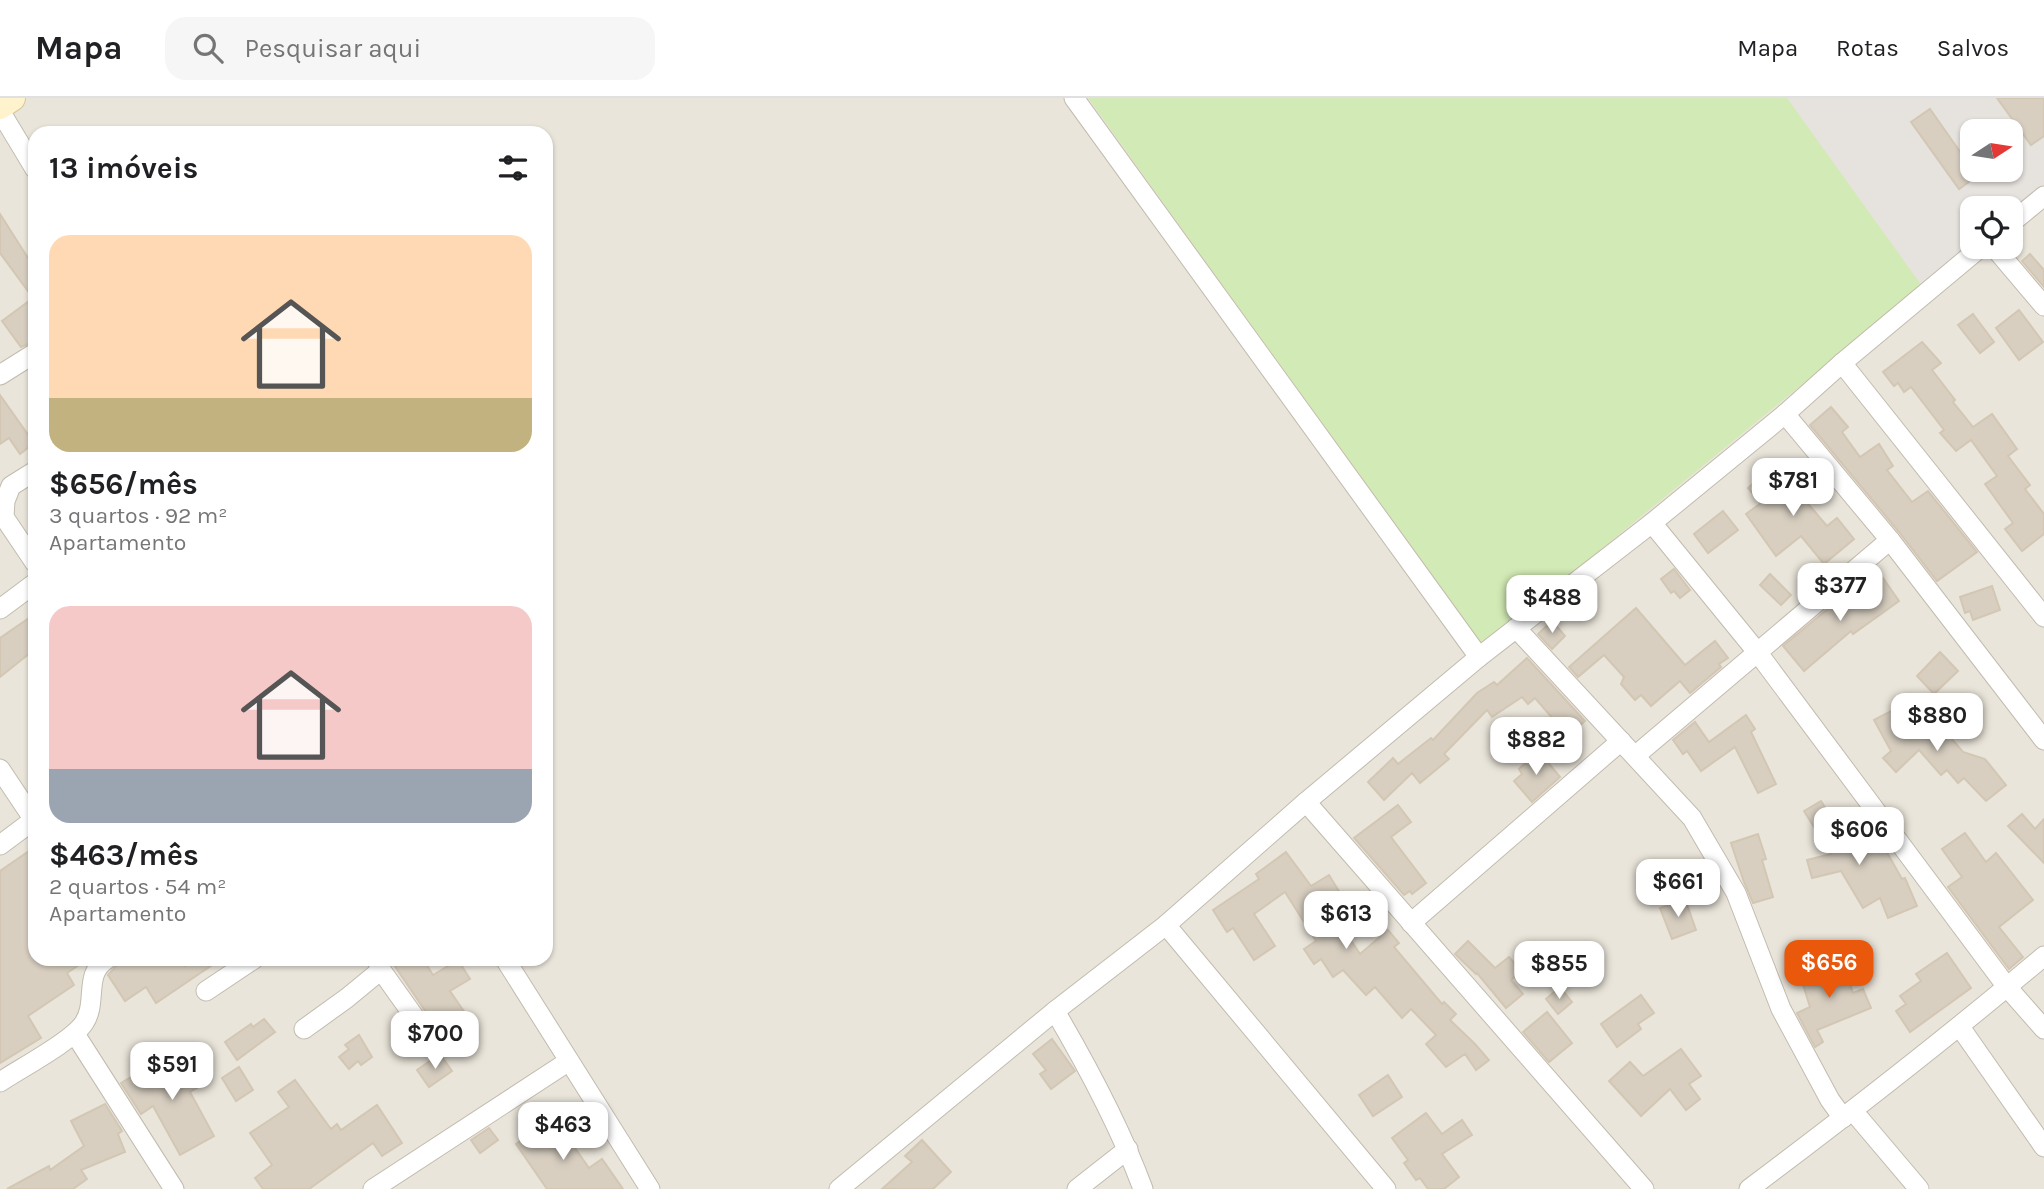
<!DOCTYPE html>
<html lang="pt">
<meta charset="utf-8">
<style>
body{margin:0;font-family:Karla,sans-serif;background:#f6f6f6;color:#202124;height:100vh;display:flex;flex-direction:column;font-size:26px;white-space:nowrap}
*{box-sizing:border-box;margin:0}
p{font-size:23px;color:#757577}
.icon{flex:none;width:38px;height:38px;fill:none;stroke:currentColor;stroke-width:2;stroke-linecap:round;stroke-linejoin:round}
.map{position:relative;flex:1;overflow:hidden}
.sheet{position:absolute;left:28px;top:28px;width:525px;height:840px;display:flex;flex-direction:column;background:#fff;border-radius:21px;box-shadow:0 2px 5px #0004}
.sheet>*{flex:none}
.needle{width:46px;rotate:78deg}
.buttons{position:absolute;left:1960px;top:21px;display:grid;gap:14px}
.buttons a{display:grid;place-items:center;width:63px;height:63px;border-radius:14px;background:#fff;box-shadow:0 2px 5px #0004;font-size:35px}
.price{position:absolute;translate:-50% -60px;padding:0 16px;border-radius:14px;background:#fff;color:#222;font-size:23px;line-height:46px;filter:drop-shadow(0 2px 4px #0008)}
.price::after{content:'';position:absolute;left:50%;top:42px;width:21px;height:16px;margin-left:-10px;background:inherit;clip-path:polygon(0 0,100% 0,50% 100%)}
.price.on{background:#ea580c;color:#fff}
ul{padding:0;list-style:none}
li{display:grid;align-content:center;gap:14px;height:371px;padding:0 21px}
li span{display:grid;place-items:center;height:217px;border-radius:21px;color:#555}
li>.icon{margin-inline-start:auto}
span .icon{width:126px;height:126px;fill:#fffc;stroke-width:1}
li b{font-size:30px}
h2{display:flex;justify-content:space-between;align-items:center;height:84px;padding:0 21px;font-size:30px}
header{display:flex;align-items:center;gap:42px;box-sizing:border-box;height:98px;padding:0 35px;background:#fff;border-bottom:2px solid #e0e0e0}
header strong{font-size:33px}
nav{display:flex;gap:38px;margin-inline-start:auto;font-size:24px}
.search{width:490px;height:63px;background:#f6f6f6;display:flex;align-items:center;gap:18px;box-sizing:border-box;padding:0 24px;border-radius:21px;color:#757577;font-size:26px}
.map>svg:first-child{display:block}
.residential{fill:#eae5da;fill-rule:evenodd}
.industrial{fill:#e6e2dd;fill-rule:evenodd}
.green{fill:#d2eab5}
.building{fill:#d8cfc1;stroke:#d3c7b4;stroke-width:2}
.lines{fill:none;stroke-linecap:round;stroke-linejoin:round}
.minor-casing{stroke:#c2bbae;stroke-width:21}
.secondary-casing{stroke:#d6c79b;stroke-width:28}
.minor{stroke:#fff;stroke-width:19}
.secondary{stroke:#fff3cd;stroke-width:26}
</style>
<header>
<strong>Mapa</strong>
<div class="search"><svg class="icon" aria-label="search" viewBox="0 0 24 24"><circle cx="10" cy="10" r="6"/><path d="M15 15l6 6"/></svg>Pesquisar aqui</div>
<nav><a>Mapa</a><a>Rotas</a><a>Salvos</a></nav>
</header>
<div class="map">
<svg width="2044" height="1091" viewBox="0 0 2044 1091">
<rect width="100%" height="100%" fill="#f6f3ec"/>
<path class="residential" d="M0,0H2044V1091H0ZM1972,33H2011V72H1972ZM35,35H546V861H35ZM1972,110H2011V149H1972Z"/>
<path class="industrial" d="M1787,0H2044V86L2011,114V110H1972V146L1922,188ZM1972,33H2011V72H1972Z"/>
<path class="green" d="M1088,0H1787L1922,188L1482,549Z"/>
<g class="building">
<path d="M1997,0H2044V38L2031,47Z"/>
<path d="M1930,11L1977,78L1959,91L1911,24Z"/>
<path d="M0,116L28,160L35,154V243L21,249L2,223L33,200L0,155Z"/>
<path d="M2030,156L2044,172V189L2022,163Z"/>
<path d="M2019,212L2043,244L2019,262L1996,230Z"/>
<path d="M1973,216L1994,244L1980,255L1958,227Z"/>
<path d="M1922,244L1941,265L1932,272L1955,302L1953,304L1973,329L1992,316L2017,351L2008,358L2030,387L2025,391L2044,416V436L2022,453L2005,431L2013,425L1985,386L1997,378L1971,342L1956,353L1940,335L1944,332L1911,289L1904,294L1898,285L1894,288L1883,274Z"/>
<path d="M0,297L34,345L20,356L9,340L0,346Z"/>
<path d="M1831,309L1848,329L1842,334L1860,359L1879,346L1893,368L1887,372L1912,404L1928,393L1977,454L1937,483L1899,434L1810,327Z"/>
<path d="M1777,364L1795,384L1792,387L1827,428L1837,420L1854,441L1824,466L1801,438L1776,458L1746,416L1761,405L1748,390Z"/>
<path d="M1723,413L1738,432L1708,455L1694,436Z"/>
<path d="M1674,471L1690,492L1680,500L1674,493L1671,495L1661,481Z"/>
<path d="M1770,476L1791,497L1781,507L1760,487Z"/>
<path d="M1883,480L1899,503L1853,536L1851,533L1804,573L1783,548L1847,495L1852,502Z"/>
<path d="M1992,488L2000,512L1973,522L1970,513L1965,515L1960,499Z"/>
<path d="M1636,510L1685,567L1715,543L1728,560L1719,566L1721,569L1690,595L1680,583L1651,608L1641,597L1635,602L1621,586L1624,579L1604,557L1578,579L1569,569Z"/>
<path d="M35,516V551L0,579V540Z"/>
<path d="M1552,523L1565,538L1552,551L1538,536Z"/>
<path d="M1940,554L1958,573L1934,596L1917,578Z"/>
<path d="M1527,560L1585,623L1568,638L1535,600L1528,606L1522,599L1492,619L1487,612L1444,656L1449,661L1420,685L1412,675L1384,702L1368,684L1393,660L1398,666L1431,640L1433,642L1477,595L1494,584L1497,587Z"/>
<path d="M1895,611L1909,638L1932,618L1963,654L1985,661L2006,687L1986,703L1964,680L1958,685L1947,672L1941,677L1919,652L1896,674L1883,660L1891,653L1874,622Z"/>
<path d="M1746,617L1755,631L1751,634L1776,686L1758,695L1735,649L1701,673L1687,653L1683,656L1673,642L1695,624L1709,644Z"/>
<path d="M1541,656L1560,679L1532,704L1514,683L1522,676L1519,671L1532,659L1534,662Z"/>
<path d="M1821,703L1855,756L1873,745L1877,753L1884,749L1902,781L1905,780L1917,808L1888,820L1880,800L1863,810L1841,773L1812,780L1807,762L1831,756L1804,713Z"/>
<path d="M1398,707L1411,724L1391,739L1426,785L1412,796L1410,793L1404,797L1354,740Z"/>
<path d="M2022,716L2035,731L2044,721V765L2008,728Z"/>
<path d="M1965,735L1986,764L1996,755L2033,802L1999,829L2023,859L2009,871L1948,789L1962,779L1942,751Z"/>
<path d="M1758,736L1766,761L1762,762L1773,799L1753,805L1744,784L1731,745Z"/>
<path d="M35,749V861H88L67,875L74,887L28,918L41,940L0,965V773Z"/>
<path d="M1286,754L1311,788L1329,777L1353,816L1339,824L1360,856L1388,832L1399,845L1394,849L1442,906L1444,904L1456,916L1450,922L1475,946L1489,962L1476,972L1465,956L1446,969L1426,946L1436,937L1411,911L1402,920L1375,889L1366,897L1343,872L1333,879L1321,861L1314,866L1304,851L1316,843L1285,794L1254,816L1275,848L1254,862L1233,830L1227,834L1213,812L1259,781L1256,776Z"/>
<path d="M1685,801L1696,832L1672,841L1660,810Z"/>
<path d="M1468,843L1495,870L1509,859L1521,873L1511,882L1523,896L1506,910L1477,875L1476,876L1455,856Z"/>
<path d="M1947,855L1971,890L1910,934L1896,913L1906,906L1900,898L1921,883L1916,876Z"/>
<path d="M119,861H180L185,868L195,861H221L156,905L146,889L125,903L108,877L118,866Z"/>
<path d="M390,861H423L433,877L458,862L470,881L450,893L465,915L436,934L430,925L428,917Z"/>
<path d="M1843,864L1853,895L1863,891L1871,910L1817,932L1823,944L1815,949L1797,915L1810,909L1800,877Z"/>
<path d="M1560,889L1572,904L1558,916L1546,901Z"/>
<path d="M1641,897L1654,915L1638,926L1641,931L1617,949L1601,926Z"/>
<path d="M1547,914L1572,945L1549,964L1523,934Z"/>
<path d="M264,921L275,934L237,962L225,944L251,926L253,929Z"/>
<path d="M359,937L372,959L361,967L358,963L349,971L339,959L349,951L345,947Z"/>
<path d="M1052,941L1075,973L1051,991L1040,976L1046,972L1033,956Z"/>
<path d="M1681,951L1701,978L1689,986L1700,1001L1686,1012L1670,991L1641,1018L1609,983L1630,964L1643,978Z"/>
<path d="M440,956L452,973L429,989L417,972Z"/>
<path d="M163,960L172,973L190,963L204,986L190,994L214,1038L180,1057L153,1008L141,1016L121,985Z"/>
<path d="M239,969L253,992L236,1003L222,980Z"/>
<path d="M1388,977L1402,999L1373,1018L1359,997Z"/>
<path d="M295,982L331,1031L337,1026L341,1032L377,1007L402,1045L382,1058L373,1045L309,1091H263L255,1080L272,1067L250,1035L289,1009L278,994Z"/>
<path d="M105,1006L122,1033L118,1036L125,1054L81,1072L87,1081L73,1091H7L49,1068L50,1072L84,1048L71,1023Z"/>
<path d="M1426,1015L1442,1036L1462,1022L1472,1037L1442,1056L1459,1079L1444,1091H1428L1420,1080L1416,1082L1404,1065L1408,1062L1392,1040Z"/>
<path d="M554,1020L589,1070L602,1061L623,1091H547L516,1046Z"/>
<path d="M489,1030L498,1042L480,1055L471,1042Z"/>
<path d="M922,1042L951,1074L933,1091H882L912,1064L905,1058Z"/>
</g>
<g class="lines">
<g class="minor-casing">
<g id="minor">
<path d="M1074,0L1479,559"/>
<path d="M0,13L35,71"/>
<path d="M2011,125L2044,98"/>
<path d="M1994,149L2044,208"/>
<path d="M1842,265L2044,519"/>
<path d="M0,277L35,255"/>
<path d="M1785,316L1890,442L2044,642"/>
<path d="M35,373L11,388L5,403L4,419L35,465"/>
<path d="M1652,425L1758,555L2007,889L2044,931"/>
<path d="M0,511L35,485"/>
<path d="M1516,530L1692,720L1736,795L1781,911L1830,1002L1843,1020"/>
<path d="M1635,658L1890,442"/>
<path d="M0,671L34,722"/>
<path d="M1306,704L1644,1091"/>
<path d="M0,747L35,721"/>
<path d="M1411,825L1621,643"/>
<path d="M1166,827L1386,1091"/>
<path d="M505,861L650,1091"/>
<path d="M377,862L381,872L418,924"/>
<path d="M206,893L254,861"/>
<path d="M1055,913C1089,971 1120,1029 1143,1091"/>
<path d="M1960,929L2044,1049"/>
<path d="M304,931L347,900L381,872"/>
<path d="M75,936L174,1091"/>
<path d="M0,984C21,970 72,943 84,925C98,904 83,876 107,861"/>
<path d="M1853,1013L1919,1091"/>
<path d="M373,1091L569,963"/>
<path d="M839,1091L1055,913L1166,827L1306,704L1479,559L1652,425L1785,316L1842,265L1981,149"/>
<path d="M1077,1091L1128,1051"/>
<path d="M1749,1091C1849,1016 1948,939 2044,858"/>
</g>
</g>
<g class="secondary-casing">
<path id="secondary" d="M0,8L12,0"/>
</g>
<use href="#minor" class="minor"/>
<use href="#secondary" class="secondary"/>
</g>
</svg>
<div class="buttons">
<a><svg class="needle" viewBox="-14 -14 28 28"><path d="M0-13l5 13h-10z" fill="#e53935"/><path d="M0 13l5-13h-10z" fill="#757577"/></svg></a>
<a><svg class="icon" aria-label="locate" viewBox="0 0 24 24"><circle cx="12" cy="12" r="6"/><path d="M12 2v4M12 18v4M2 12h4M18 12h4"/></svg></a>
</div>
<b class="price" style="left:1793px;top:420px">$781</b>
<b class="price" style="left:1840px;top:525px">$377</b>
<b class="price" style="left:1552px;top:537px">$488</b>
<b class="price" style="left:1937px;top:655px">$880</b>
<b class="price" style="left:1536px;top:679px">$882</b>
<b class="price" style="left:1859px;top:769px">$606</b>
<b class="price" style="left:1678px;top:821px">$661</b>
<b class="price" style="left:1346px;top:853px">$613</b>
<b class="price on" style="left:1829px;top:902px">$656</b>
<b class="price" style="left:1559px;top:903px">$855</b>
<b class="price" style="left:435px;top:973px">$700</b>
<b class="price" style="left:172px;top:1004px">$591</b>
<b class="price" style="left:563px;top:1064px">$463</b>
<section class="sheet">
<h2>13 imóveis<svg class="icon" aria-label="filters" viewBox="0 0 24 24"><path d="M4 7h16M4 17h16"/><circle cx="9" cy="7" r="2"/><circle cx="15" cy="17" r="2"/></svg></h2>
<ul>
<li><span style="background:linear-gradient(#ffd9b3 75%,#c2b280 0)"><svg class="icon" aria-label="home" viewBox="0 0 24 24"><path d="M3 11l9-7 9 7M6 9v11h12V9"/></svg></span><div><b>$656/mês</b><p>3 quartos · 92 m²</p><p>Apartamento</p></div></li>
<li><span style="background:linear-gradient(#f6c9c9 75%,#9aa5b1 0)"><svg class="icon" aria-label="home" viewBox="0 0 24 24"><path d="M3 11l9-7 9 7M6 9v11h12V9"/></svg></span><div><b>$463/mês</b><p>2 quartos · 54 m²</p><p>Apartamento</p></div></li>
</ul>
</section>
</div>
